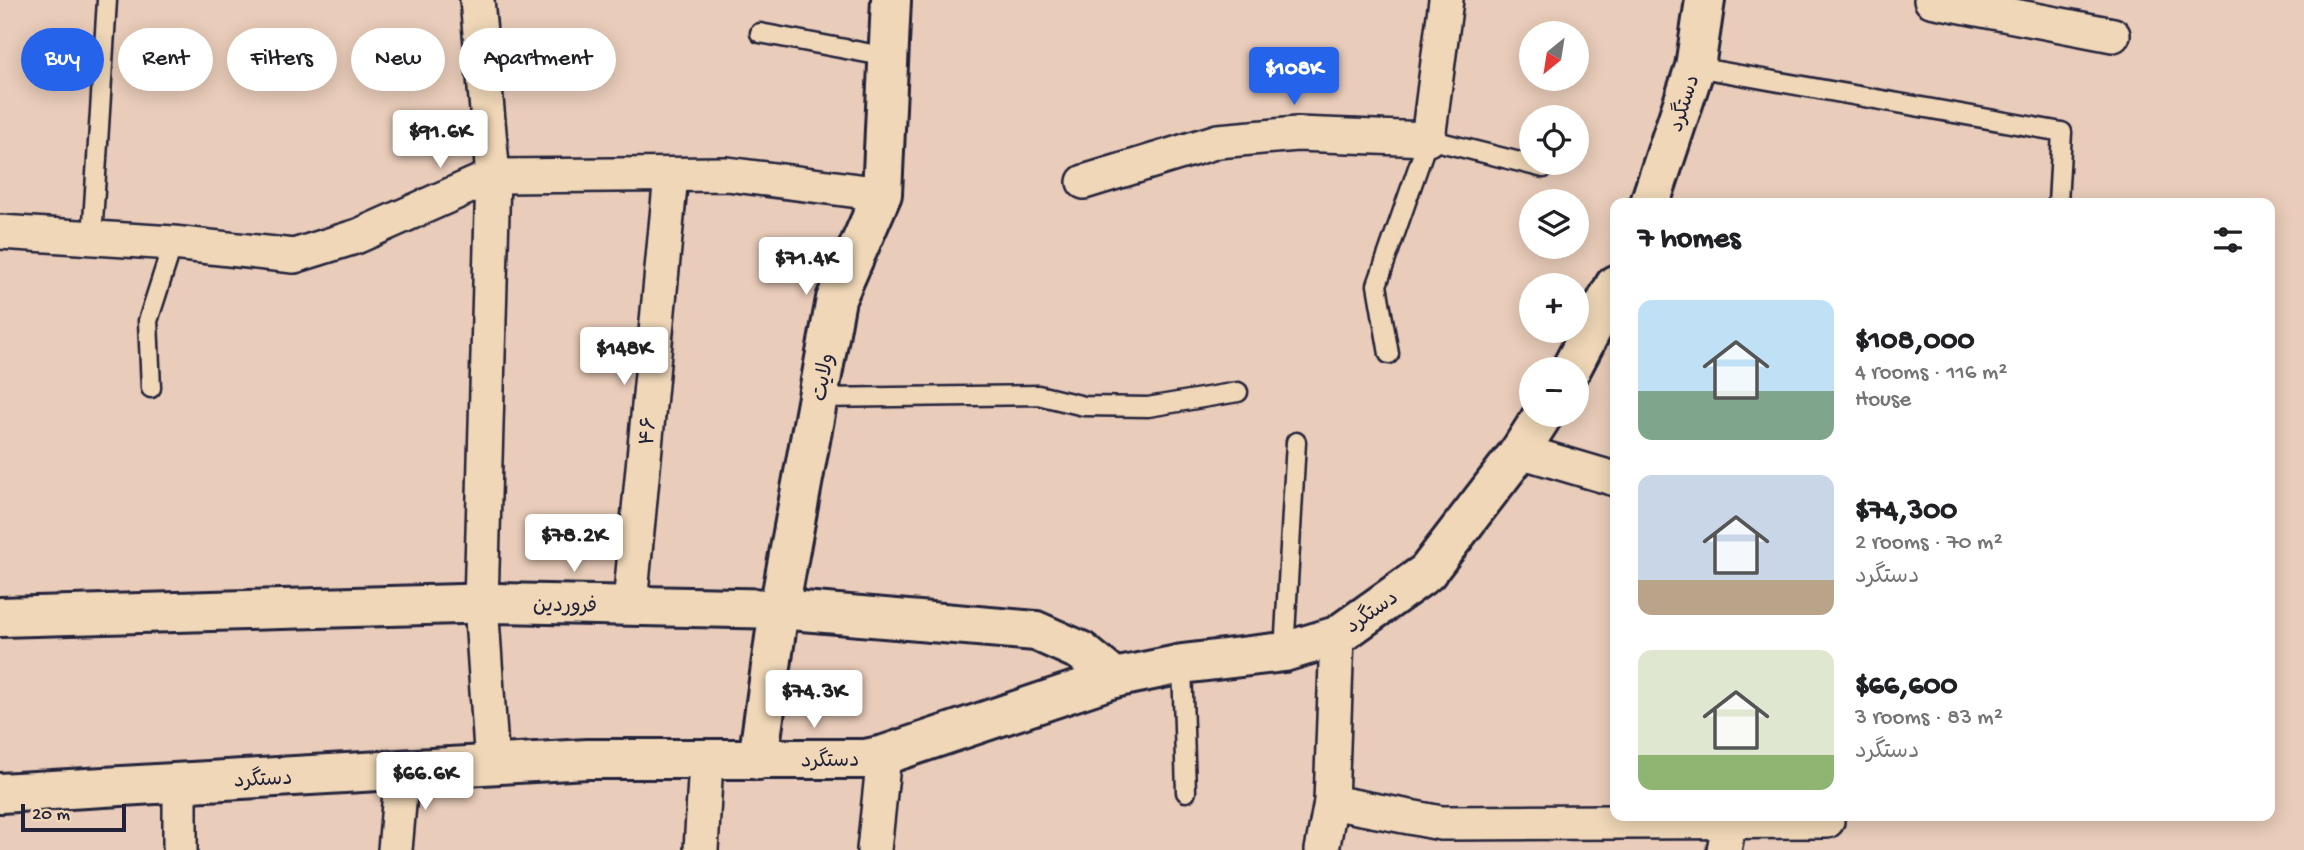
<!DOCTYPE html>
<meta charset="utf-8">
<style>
body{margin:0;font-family:"Gochi Hand","Playpen Sans Arabic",sans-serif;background:#f2f2f2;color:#202124;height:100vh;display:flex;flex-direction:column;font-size:26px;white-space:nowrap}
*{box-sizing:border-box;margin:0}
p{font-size:23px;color:#757577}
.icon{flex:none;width:38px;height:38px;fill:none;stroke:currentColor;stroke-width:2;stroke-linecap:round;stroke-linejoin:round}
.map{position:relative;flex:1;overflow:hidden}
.sheet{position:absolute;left:1610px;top:198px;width:665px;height:623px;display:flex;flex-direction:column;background:#fff;border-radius:14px;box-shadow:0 4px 18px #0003}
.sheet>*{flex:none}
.hud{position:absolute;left:21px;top:28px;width:665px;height:63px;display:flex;gap:14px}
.needle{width:46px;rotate:210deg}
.tools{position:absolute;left:1519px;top:21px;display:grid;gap:14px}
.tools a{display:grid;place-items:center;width:70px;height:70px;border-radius:50%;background:#fff;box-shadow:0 4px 18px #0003;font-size:35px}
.scale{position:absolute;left:21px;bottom:18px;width:105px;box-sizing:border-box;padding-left:7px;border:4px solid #22223b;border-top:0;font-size:19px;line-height:24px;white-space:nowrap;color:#22223b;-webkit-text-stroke:5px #efd7b7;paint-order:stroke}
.price{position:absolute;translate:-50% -60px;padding:0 16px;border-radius:7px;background:#fff;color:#222;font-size:23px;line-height:46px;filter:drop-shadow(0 2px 4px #0008)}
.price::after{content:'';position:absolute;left:50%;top:42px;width:21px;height:16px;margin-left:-10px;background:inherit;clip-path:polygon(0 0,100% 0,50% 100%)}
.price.selected{background:#2563eb;color:#fff}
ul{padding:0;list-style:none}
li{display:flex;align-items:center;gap:21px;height:175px;padding:0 28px}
li span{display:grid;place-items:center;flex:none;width:196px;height:140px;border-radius:14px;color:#555}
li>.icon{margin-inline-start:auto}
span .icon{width:84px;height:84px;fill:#fffc;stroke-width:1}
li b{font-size:30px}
h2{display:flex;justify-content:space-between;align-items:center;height:84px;padding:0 28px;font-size:30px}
.tag{padding:0 24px;border-radius:32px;background:#fff;box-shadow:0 4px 18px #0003;font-size:24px;line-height:63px}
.tag.selected{background:#2563eb;color:#fff}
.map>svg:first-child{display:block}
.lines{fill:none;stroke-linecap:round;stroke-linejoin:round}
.service-casing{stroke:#22223b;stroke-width:23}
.minor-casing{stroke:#22223b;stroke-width:38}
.tertiary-casing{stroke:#22223b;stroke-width:44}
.secondary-casing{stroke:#22223b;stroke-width:44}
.service{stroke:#efd7b7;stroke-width:18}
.minor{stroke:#efd7b7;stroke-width:33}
.tertiary{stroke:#efd7b7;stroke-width:38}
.secondary{stroke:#efd7b7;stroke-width:38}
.labels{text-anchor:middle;stroke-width:5;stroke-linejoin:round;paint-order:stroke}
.street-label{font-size:21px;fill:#22223b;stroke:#efd7b7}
</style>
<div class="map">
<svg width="2304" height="850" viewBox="0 0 2304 850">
<rect width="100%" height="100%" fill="#e9ccb9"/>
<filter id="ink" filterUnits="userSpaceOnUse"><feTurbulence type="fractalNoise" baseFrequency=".0143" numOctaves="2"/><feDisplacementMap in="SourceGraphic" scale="14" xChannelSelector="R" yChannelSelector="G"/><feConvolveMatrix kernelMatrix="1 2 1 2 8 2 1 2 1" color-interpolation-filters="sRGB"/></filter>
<g filter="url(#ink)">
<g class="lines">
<g class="service-casing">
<g id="service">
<path d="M760,33L888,57"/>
<path d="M1695,67L2062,132L2058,203"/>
<path d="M92,238L107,0"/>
<path d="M1389,354L1377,285L1428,139L1544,168"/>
<path d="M151,388L148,321L173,243"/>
<path d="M818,398L1038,395L1084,406L1148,407L1238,392"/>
<path d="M1284,652L1296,442"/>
<path d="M1182,664L1186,792"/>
</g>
</g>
<g class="minor-casing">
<g id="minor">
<path d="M477,0L493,176L481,603L492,765"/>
<path d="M1931,0L2113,35"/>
<path d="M1084,182L1218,141L1297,134L1428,139L1446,0"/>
<path d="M0,232L173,243L294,256L358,236L493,176L727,174L882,194"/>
<path d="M1520,451L1615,479"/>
<path d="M630,604L671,175"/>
<path d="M1337,636L1331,802L1441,823L1827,821"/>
<path d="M180,850V783"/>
<path d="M395,850L402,770"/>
<path d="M701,850L706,761"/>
<path d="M874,850L884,755"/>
<path d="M1322,850L1331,802"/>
<path d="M1724,850L1730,820"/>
</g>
</g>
<g class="tertiary-casing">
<g id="tertiary">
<path d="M0,617L496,603L779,609L1036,631L1081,651L1114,678"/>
<path d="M758,760L779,609L836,299L882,194L891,0"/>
</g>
</g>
<g class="secondary-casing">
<g id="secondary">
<path d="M1650,203L1695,67L1705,0"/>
<path d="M1571,369L1615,285"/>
<path d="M0,793L587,759H865L884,755L1114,678L1182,664L1284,652L1337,636L1427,572L1520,451L1543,415"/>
</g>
</g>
<use href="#service" class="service"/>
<use href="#minor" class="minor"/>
<use href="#tertiary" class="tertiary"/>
<use href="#secondary" class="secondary"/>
</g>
</g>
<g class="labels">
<g class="street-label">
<text transform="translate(1683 103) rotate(-72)" y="7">دستگرد</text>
<text transform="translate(822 377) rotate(-80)" y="7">ولایت</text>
<text transform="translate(647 431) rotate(-85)" y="7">۴۶</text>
<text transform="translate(565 604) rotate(1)" y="7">فروردین</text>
<text transform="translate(1371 611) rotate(-35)" y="7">دستگرد</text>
<text transform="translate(830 759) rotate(-1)" y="7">دستگرد</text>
<text transform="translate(263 778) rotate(-3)" y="7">دستگرد</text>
</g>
</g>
</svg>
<div class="tools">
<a><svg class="needle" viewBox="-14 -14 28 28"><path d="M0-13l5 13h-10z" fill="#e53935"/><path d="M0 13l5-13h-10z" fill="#757577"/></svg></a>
<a><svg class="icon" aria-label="locate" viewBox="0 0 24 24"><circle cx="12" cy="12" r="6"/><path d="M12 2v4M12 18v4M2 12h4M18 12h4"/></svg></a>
<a><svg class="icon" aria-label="layers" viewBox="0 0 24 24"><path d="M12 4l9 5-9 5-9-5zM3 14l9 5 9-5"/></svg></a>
<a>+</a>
<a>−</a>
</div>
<div class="scale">20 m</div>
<b class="price selected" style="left:1294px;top:107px">$108K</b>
<b class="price" style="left:440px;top:170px">$91.6K</b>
<b class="price" style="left:806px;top:297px">$71.4K</b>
<b class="price" style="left:624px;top:387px">$148K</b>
<b class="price" style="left:574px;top:574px">$78.2K</b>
<b class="price" style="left:814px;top:730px">$74.3K</b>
<b class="price" style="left:425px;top:812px">$66.6K</b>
<div class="hud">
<a class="tag selected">Buy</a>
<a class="tag">Rent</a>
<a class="tag">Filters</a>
<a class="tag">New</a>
<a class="tag">Apartment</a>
</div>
<section class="sheet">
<h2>7 homes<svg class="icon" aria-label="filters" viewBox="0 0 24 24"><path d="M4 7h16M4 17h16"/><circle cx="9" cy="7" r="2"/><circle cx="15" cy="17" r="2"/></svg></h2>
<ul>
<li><span style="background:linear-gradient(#bfe0f5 65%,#7fa58c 0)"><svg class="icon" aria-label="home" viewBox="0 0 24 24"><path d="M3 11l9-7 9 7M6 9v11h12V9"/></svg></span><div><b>$108,000</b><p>4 rooms · 116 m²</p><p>House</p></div></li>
<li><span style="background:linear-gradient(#c9d6e8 75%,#b9a48a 0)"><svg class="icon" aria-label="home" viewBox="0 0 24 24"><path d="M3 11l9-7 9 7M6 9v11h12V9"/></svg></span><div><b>$74,300</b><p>2 rooms · 70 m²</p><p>دستگرد</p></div></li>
<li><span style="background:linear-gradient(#dfe7d0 75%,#8fb573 0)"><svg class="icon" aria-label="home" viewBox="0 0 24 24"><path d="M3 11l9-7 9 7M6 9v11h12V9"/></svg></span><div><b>$66,600</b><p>3 rooms · 83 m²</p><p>دستگرد</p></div></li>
</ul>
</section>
</div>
